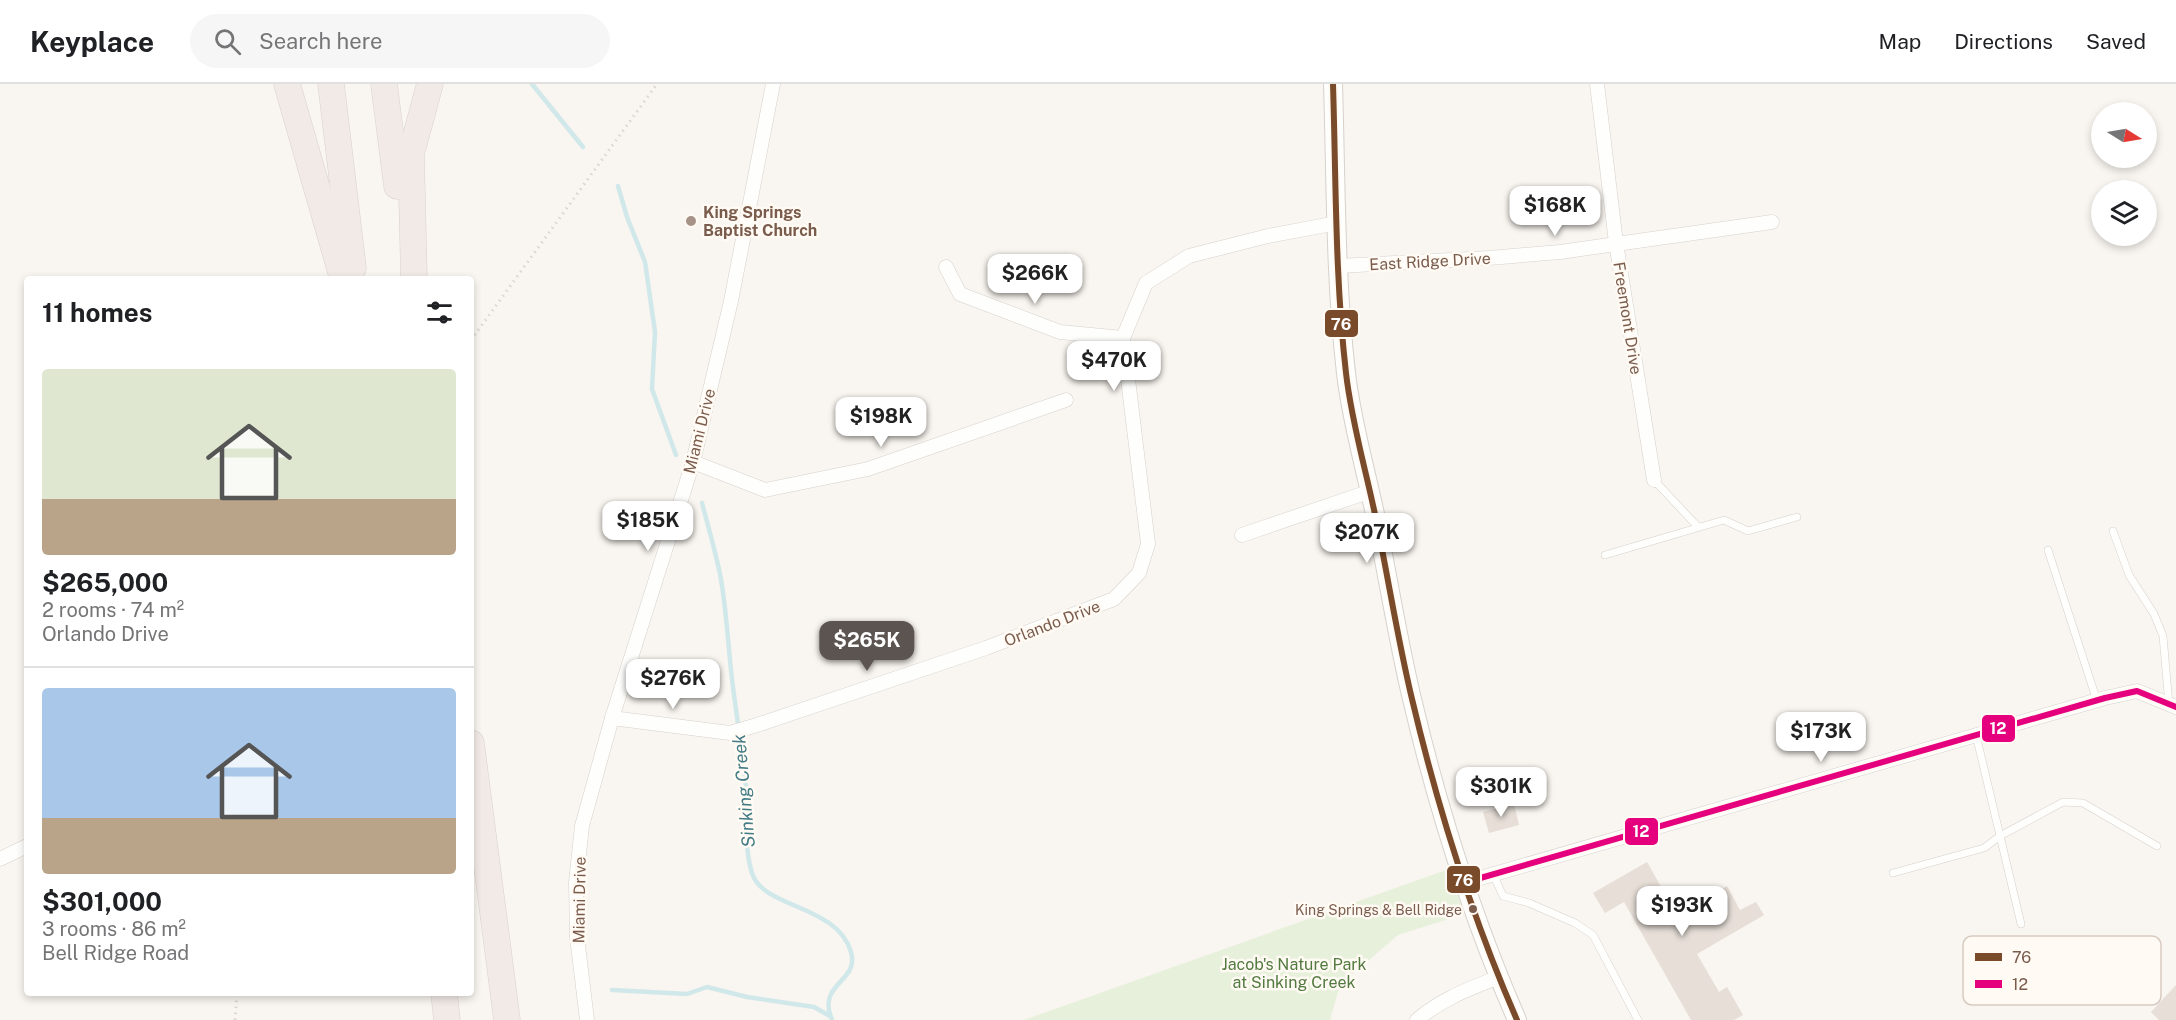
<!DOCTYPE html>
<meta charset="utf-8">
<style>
body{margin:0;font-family:"Public Sans",sans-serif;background:#f6f6f6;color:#202124;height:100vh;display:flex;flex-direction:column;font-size:22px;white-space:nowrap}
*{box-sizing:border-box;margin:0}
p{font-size:20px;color:#757577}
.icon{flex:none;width:33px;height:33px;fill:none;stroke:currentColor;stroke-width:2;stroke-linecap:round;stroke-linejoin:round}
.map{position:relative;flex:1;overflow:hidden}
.panel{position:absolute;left:24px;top:192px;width:450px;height:720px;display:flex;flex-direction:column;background:#fff;border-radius:6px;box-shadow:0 3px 9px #0003}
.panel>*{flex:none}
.needle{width:39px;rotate:101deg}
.controls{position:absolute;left:2091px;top:18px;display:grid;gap:12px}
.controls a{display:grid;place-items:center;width:66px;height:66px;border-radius:50%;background:#fff;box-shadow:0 3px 9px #0003;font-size:30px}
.price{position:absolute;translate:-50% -51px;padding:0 14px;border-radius:12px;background:#fff;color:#222;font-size:20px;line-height:39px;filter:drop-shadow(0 2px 3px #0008)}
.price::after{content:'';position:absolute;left:50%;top:36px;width:18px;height:14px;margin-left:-9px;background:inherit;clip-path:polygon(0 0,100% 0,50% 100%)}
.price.selected{background:#5c5450;color:#fff}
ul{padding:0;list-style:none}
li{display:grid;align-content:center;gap:12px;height:318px;padding:0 18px}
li+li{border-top:2px solid #e0e0e0}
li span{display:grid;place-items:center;height:186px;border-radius:6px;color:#555}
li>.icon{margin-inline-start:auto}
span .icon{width:108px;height:108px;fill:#fffc;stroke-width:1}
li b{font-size:26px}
h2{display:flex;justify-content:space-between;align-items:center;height:72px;padding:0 18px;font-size:26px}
header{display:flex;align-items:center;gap:36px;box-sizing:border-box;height:84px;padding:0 30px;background:#fff;border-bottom:2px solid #e0e0e0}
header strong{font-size:28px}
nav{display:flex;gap:33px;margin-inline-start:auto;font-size:21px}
.search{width:420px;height:54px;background:#f6f6f6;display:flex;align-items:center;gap:15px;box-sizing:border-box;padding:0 21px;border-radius:33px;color:#757577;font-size:22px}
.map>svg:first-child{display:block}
.green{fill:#e7f0db}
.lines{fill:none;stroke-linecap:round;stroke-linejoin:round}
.stream{stroke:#d0e8ea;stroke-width:4.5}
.building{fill:#e6ded7}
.service-casing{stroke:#d7d1cb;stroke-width:8}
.minor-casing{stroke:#d7d1cb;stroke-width:15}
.tertiary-casing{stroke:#d7d1cb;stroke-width:20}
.motorway-casing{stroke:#dad1cc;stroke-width:27}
.path{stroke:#dcd5d0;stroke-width:3;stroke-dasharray:1.5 4.5;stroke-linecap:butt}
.service{stroke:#fefefd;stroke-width:7}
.minor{stroke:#fefefd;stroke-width:14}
.tertiary{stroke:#fefefd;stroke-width:18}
.motorway{stroke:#f2eae7;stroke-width:26}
.bus-1-casing{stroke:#fffaf3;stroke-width:10}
.bus-2-casing{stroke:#fffaf3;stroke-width:10}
.bus-1{stroke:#7a4b2a;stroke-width:6}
.bus-2{stroke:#e5007d;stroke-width:6}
.poi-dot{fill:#a69286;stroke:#fffaf3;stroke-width:2}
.bus-dot{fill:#7a5c4d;stroke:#fffaf3;stroke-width:2}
.labels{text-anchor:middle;stroke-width:5;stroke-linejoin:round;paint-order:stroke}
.bus-label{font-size:14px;fill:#7a5c4d;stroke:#fffaf3;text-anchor:end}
.poi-label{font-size:16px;font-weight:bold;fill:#7a5c4d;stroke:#fffaf3;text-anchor:start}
.street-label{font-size:16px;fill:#7a5c4d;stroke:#fffaf3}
.park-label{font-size:16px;fill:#537a41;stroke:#fffaf3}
.water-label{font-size:18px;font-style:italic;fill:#437c86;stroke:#fffaf3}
.key{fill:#fffaf3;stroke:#d7cbc1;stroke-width:1.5}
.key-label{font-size:16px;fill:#7a5c4d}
.line-badge{stroke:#fffaf3;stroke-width:2}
.badge-label{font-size:16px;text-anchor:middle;font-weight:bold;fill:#fff}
</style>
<header>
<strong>Keyplace</strong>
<div class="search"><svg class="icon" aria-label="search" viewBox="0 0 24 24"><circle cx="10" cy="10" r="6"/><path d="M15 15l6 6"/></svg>Search here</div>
<nav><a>Map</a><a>Directions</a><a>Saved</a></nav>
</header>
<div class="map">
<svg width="2176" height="936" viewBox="0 0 2176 936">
<rect width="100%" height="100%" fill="#f9f5f0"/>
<path class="green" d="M1449,785L1464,830L1398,851L1340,901L1330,936H1024Z"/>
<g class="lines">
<g class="stream">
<path d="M532,0L583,63"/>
<path d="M618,102L627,133L645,178L655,248L652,305L676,371"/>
<path d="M702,419C708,442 715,466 720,490C727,526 728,566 733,603C737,636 743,669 746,703C749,731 743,761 752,789C763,825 837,820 851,868C860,898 816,899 832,936"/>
<path d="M612,906L687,910L707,903L747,913L814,923L830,932"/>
</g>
</g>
<g class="building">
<path d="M1514,720L1519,741L1489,749L1483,728Z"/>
<path d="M1647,778L1677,831L1727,802L1740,826L1756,818L1764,831L1697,870L1719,908L1727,903L1743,931L1734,936H1691L1624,818L1605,829L1593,809Z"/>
<path d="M2176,901V936H2159L2151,928Z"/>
</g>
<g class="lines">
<g class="service-casing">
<g id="service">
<path d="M1654,396L1698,443"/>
<path d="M2113,447L2129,491L2154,530L2163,552L2169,621"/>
<path d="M2048,466L2097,617"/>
<path d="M1605,471L1724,436L1748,447L1797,433"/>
<path d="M1976,651L2021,840"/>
<path d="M1893,789L1984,764L2000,752L2063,718L2083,719L2157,762"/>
<path d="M1493,790L1503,812L1529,819L1575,839L1593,851L1638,936"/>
</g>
</g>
<g class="minor-casing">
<g id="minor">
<path d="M1597,0L1616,159L1654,396"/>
<path d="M1338,182L1489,174L1560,168L1772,138"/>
<path d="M946,183L960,210L1060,248L1123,254"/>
<path d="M693,378L765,406L868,385L1066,316"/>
<path d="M1242,451L1371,407"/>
<path d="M612,634L730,649L757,641L986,564L1114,515L1139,489L1148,460L1123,254L1146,199L1189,172L1268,152L1337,139"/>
<path d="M0,775L27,762"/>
<path d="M1463,799L2105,614L2137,607L2176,623"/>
<path d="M587,936L577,853L576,798L582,742L612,634L693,378L731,217L773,0"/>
<path d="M1417,936C1441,915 1469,905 1499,893"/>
</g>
</g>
<g class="tertiary-casing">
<path id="tertiary" d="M1333,0C1336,96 1335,193 1346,289C1352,343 1369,396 1379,450C1390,505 1399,561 1412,615C1438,725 1472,833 1517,936"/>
</g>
<g class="motorway-casing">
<g id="motorway">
<path d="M287,0L343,195"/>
<path d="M331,0L353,184"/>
<path d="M384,0L397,102"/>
<path d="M414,195L411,70L430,0"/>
<path d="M471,659L507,936"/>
<path d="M444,909L447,936"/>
</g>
</g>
<g class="path">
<path d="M471,256L657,0"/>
<path d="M235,936L237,909"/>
</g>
<use href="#service" class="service"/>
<use href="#minor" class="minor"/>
<use href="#tertiary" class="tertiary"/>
<use href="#motorway" class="motorway"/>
<g class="bus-1-casing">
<path id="bus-1" d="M1333,0C1336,96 1335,193 1346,289C1352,343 1369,396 1379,450C1390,505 1399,561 1412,615C1438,725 1472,833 1517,936"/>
</g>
<g class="bus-2-casing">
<path id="bus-2" d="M1463,799L2105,614L2137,607L2176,623"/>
</g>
<use href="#bus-1" class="bus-1"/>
<use href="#bus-2" class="bus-2"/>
</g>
<circle class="poi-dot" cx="691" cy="137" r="6"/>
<circle class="bus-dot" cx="1473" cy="825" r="5"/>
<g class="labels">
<g class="bus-label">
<text x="1462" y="831">King Springs &amp; Bell Ridge</text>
</g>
<g class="poi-label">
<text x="703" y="134">King Springs<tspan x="703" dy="18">Baptist Church</tspan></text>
</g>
<g class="street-label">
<text transform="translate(1430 177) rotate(-3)" y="6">East Ridge Drive</text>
<text transform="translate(1628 234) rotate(81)" y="6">Freemont Drive</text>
<text transform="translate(699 347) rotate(-76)" y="6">Miami Drive</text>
<text transform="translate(1052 539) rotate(-21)" y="6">Orlando Drive</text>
<text transform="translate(579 816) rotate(-89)" y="6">Miami Drive</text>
</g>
<g class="park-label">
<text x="1294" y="886">Jacob's Nature Park<tspan x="1294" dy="18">at Sinking Creek</tspan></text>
</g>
<g class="water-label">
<text transform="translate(744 707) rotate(-95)" y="6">Sinking Creek</text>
</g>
</g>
<rect x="1963" y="852" width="198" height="69" rx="9" class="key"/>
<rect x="1975" y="869" width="27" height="8" fill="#7a4b2a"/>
<rect x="1975" y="896" width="27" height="8" fill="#e5007d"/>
<g class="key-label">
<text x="2012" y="879">76</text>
<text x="2012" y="906">12</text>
</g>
<g class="line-badge">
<rect x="1324" y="225" width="35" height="29" rx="6" fill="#7a4b2a"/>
<rect x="1981" y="630" width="35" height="29" rx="6" fill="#e5007d"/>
<rect x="1624" y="733" width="35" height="29" rx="6" fill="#e5007d"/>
<rect x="1446" y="781" width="35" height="29" rx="6" fill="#7a4b2a"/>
</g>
<g class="badge-label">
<text x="1341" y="246">76</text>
<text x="1998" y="650">12</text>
<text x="1641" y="753">12</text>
<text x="1463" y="802">76</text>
</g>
</svg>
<div class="controls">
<a><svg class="needle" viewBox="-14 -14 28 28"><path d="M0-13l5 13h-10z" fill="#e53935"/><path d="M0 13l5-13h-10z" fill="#757577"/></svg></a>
<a><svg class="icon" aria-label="layers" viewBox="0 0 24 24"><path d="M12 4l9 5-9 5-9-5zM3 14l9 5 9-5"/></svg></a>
</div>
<b class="price" style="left:1555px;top:153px">$168K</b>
<b class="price" style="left:1035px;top:221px">$266K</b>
<b class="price" style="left:1114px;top:308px">$470K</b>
<b class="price" style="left:881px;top:364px">$198K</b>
<b class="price" style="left:648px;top:468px">$185K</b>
<b class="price" style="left:1367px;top:480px">$207K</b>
<b class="price selected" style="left:867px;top:588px">$265K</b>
<b class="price" style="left:673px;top:626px">$276K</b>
<b class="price" style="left:1821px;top:679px">$173K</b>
<b class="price" style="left:1501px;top:734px">$301K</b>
<b class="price" style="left:1682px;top:853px">$193K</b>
<section class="panel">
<h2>11 homes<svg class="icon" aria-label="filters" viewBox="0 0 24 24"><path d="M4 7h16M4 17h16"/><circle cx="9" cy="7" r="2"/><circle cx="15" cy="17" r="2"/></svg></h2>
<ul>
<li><span style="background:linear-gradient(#dfe7d0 70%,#b9a48a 0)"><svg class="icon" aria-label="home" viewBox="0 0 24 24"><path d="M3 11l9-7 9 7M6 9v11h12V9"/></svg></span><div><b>$265,000</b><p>2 rooms · 74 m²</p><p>Orlando Drive</p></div></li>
<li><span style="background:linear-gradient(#a9c7e8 70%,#b9a48a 0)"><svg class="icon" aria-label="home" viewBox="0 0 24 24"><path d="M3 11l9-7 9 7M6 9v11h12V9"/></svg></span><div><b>$301,000</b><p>3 rooms · 86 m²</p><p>Bell Ridge Road</p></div></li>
</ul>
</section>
</div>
